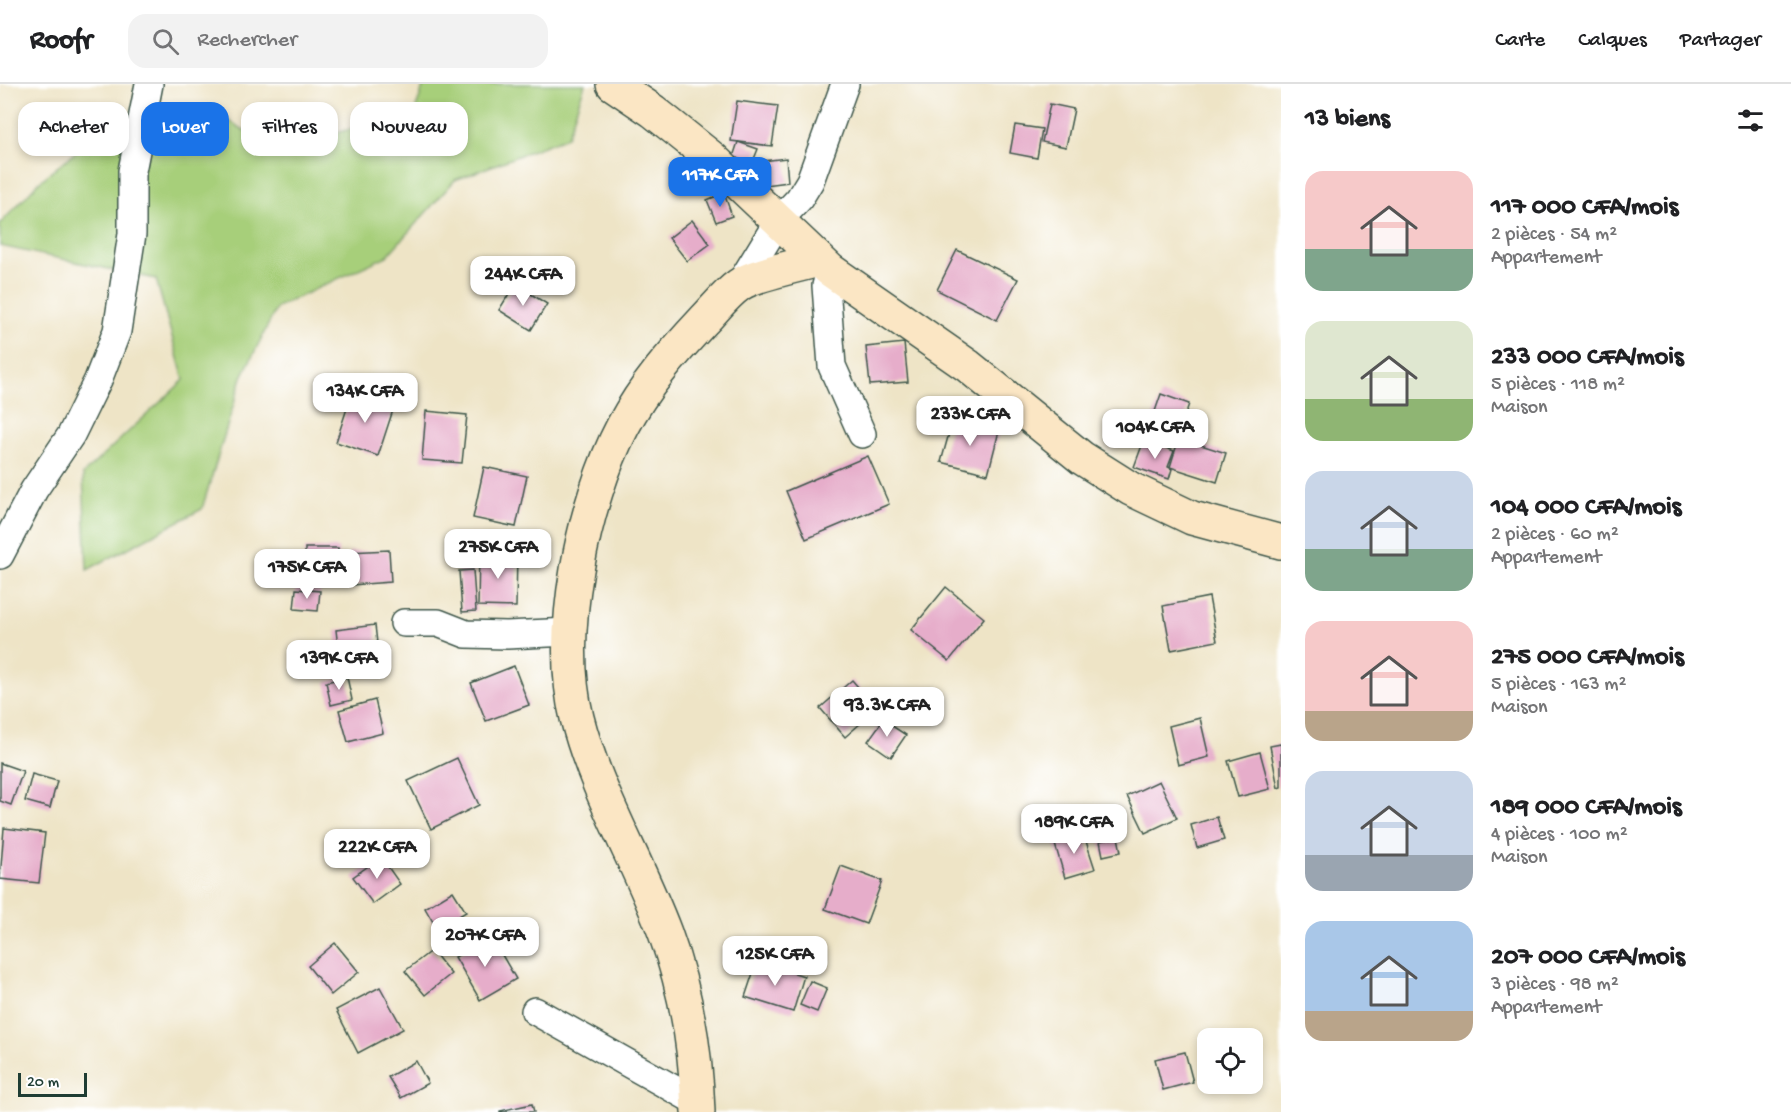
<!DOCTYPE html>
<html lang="fr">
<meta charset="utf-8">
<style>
body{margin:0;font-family:"Gochi Hand",sans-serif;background:#f2f2f2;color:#202124;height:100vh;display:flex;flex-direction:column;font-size:22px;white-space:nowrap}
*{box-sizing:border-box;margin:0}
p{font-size:20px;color:#757577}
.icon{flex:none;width:33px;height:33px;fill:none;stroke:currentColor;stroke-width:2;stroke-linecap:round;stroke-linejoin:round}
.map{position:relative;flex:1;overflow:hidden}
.side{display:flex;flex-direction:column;background:#fff;width:510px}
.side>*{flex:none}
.banner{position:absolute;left:18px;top:18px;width:570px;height:54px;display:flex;gap:12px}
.tools{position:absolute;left:1197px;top:944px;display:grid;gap:12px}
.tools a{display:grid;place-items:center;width:66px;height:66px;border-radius:12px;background:#fff;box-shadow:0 3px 9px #0003;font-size:30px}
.scale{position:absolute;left:18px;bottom:15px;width:69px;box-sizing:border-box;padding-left:6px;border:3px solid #1f3d34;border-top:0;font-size:16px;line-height:21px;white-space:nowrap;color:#1f3d34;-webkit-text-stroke:4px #fff;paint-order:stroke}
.price{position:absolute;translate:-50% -51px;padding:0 14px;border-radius:12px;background:#fff;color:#222;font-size:20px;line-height:39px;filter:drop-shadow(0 2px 3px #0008)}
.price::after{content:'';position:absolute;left:50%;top:36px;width:18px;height:14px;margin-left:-9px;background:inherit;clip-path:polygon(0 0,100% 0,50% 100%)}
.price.selected{background:#1a73e8;color:#fff}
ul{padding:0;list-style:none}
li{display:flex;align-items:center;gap:18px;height:150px;padding:0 24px}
li span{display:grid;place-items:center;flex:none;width:168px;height:120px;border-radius:18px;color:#555}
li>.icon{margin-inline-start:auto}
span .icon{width:72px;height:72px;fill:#fffc;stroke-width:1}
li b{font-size:26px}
h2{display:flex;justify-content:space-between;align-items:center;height:72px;padding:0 24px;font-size:26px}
.pill{padding:0 21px;border-radius:18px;background:#fff;box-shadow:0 3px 9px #0003;font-size:21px;line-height:54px}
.pill.selected{background:#1a73e8;color:#fff}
header{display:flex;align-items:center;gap:36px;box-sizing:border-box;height:84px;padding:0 30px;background:#fff;border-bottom:2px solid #e0e0e0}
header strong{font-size:28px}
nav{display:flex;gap:33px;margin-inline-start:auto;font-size:21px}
.search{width:420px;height:54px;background:#f2f2f2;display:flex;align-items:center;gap:15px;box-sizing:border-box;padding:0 21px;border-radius:18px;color:#757577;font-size:22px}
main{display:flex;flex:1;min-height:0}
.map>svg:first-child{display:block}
.grass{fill:#a7cf7a;stroke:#638657;stroke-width:1.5}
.building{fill:#e6adca}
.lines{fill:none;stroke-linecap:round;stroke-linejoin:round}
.street-casing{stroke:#3e564a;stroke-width:30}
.secondary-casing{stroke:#3e564a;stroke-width:36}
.street{stroke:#fff;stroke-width:27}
.secondary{stroke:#fbe6c4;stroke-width:33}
</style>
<header>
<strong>Roofr</strong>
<div class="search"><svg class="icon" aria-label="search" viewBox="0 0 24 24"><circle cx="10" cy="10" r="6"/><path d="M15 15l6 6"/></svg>Rechercher</div>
<nav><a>Carte</a><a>Calques</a><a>Partager</a></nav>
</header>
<main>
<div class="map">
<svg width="1281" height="1028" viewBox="0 0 1281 1028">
<rect width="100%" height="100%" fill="#fff"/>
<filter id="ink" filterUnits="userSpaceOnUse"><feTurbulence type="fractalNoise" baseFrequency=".0167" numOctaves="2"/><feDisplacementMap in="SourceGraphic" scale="12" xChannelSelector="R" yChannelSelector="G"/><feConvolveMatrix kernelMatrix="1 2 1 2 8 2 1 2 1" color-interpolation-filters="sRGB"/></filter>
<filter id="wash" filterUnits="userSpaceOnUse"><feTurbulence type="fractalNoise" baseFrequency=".008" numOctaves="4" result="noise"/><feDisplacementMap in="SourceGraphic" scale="24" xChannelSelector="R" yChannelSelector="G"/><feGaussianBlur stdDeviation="1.35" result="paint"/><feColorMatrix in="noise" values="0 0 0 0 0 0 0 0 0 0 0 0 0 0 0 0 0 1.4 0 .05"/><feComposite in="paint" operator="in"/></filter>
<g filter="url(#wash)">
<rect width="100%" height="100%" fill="#eee4c6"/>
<path class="grass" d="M424,0H585L567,53L455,96L387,172L277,223L242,293L202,425L87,486L83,390L184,296L156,195L0,162V140L39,98L89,57L220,31L276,66L415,27Z"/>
<g id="blocks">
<g class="building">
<path d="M737,17L778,22L772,62L731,57Z"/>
<path d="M1050,20L1074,25L1066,63L1042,58Z"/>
<path d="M1015,41L1042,45L1037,74L1010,69Z"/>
<path d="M738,58L758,65L752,80L733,73Z"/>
<path d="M786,74L788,98L766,101L763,77Z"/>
<path d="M724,109L732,132L716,138L707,116Z"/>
<path d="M692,136L710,160L687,177L669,154Z"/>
<path d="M957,166L1018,195L997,236L937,206Z"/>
<path d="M515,200L547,220L531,246L499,226Z"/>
<path d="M904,259L908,298L870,301L866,263Z"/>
<path d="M352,309L394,323L378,372L336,358Z"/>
<path d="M1161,310L1189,320L1179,349L1151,339Z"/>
<path d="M426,327L467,331L462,379L422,376Z"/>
<path d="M953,335L999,347L988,390L941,378Z"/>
<path d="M1179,354L1226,369L1217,398L1170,383Z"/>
<path d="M1144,356L1174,367L1168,383L1172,385L1169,395L1134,383Z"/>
<path d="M868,372L889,420L806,455L786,407Z"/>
<path d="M484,383L527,392L516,443L473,434Z"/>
<path d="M305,464H338L339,501L305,502Z"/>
<path d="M389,466L391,498L351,501L349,468Z"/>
<path d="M479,469H517L516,523L478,522Z"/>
<path d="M473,486L476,527L462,528L459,487Z"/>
<path d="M946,503L984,534L949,577L911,546Z"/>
<path d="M296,505L320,507L318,527L294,525Z"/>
<path d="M1209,513L1217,557L1171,566L1163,522Z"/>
<path d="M375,541L380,586L341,590L336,546Z"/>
<path d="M514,582L529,621L486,637L471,599Z"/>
<path d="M347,593L352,616L331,621L326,598Z"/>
<path d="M852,596L877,625L845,653L820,624Z"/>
<path d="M375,616L383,649L348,658L339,626Z"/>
<path d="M1200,634L1209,673L1178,681L1169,642Z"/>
<path d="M883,636L906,651L891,673L868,657Z"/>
<path d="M1281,660V703L1278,704L1270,662Z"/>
<path d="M1260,668L1270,705L1238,713L1228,677Z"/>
<path d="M457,674L479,721L431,745L408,697Z"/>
<path d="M0,679L23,687L11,721L0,717Z"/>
<path d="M32,690L57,697L50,724L25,717Z"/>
<path d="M1159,697L1177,734L1145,749L1127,712Z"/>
<path d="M1217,733L1224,756L1197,764L1191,741Z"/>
<path d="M4,744L45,749L39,799L0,795Z"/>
<path d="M1083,748L1095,785L1065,794L1054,757Z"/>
<path d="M1118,753L1121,768L1103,772L1100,757Z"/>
<path d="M381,773L400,800L373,820L353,793Z"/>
<path d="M841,782L882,797L866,840L825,825Z"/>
<path d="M453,807L466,828L437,845L425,824Z"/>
<path d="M491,852L516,895L480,916L455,873Z"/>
<path d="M335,859L359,888L331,911L308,882Z"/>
<path d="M432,866L451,890L425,911L405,887Z"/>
<path d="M757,877L804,892L793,928L745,913Z"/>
<path d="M810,897L827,904L817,928L800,921Z"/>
<path d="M380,903L403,945L358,969L336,926Z"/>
<path d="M1185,968L1193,998L1163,1006L1155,975Z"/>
<path d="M416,977L428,999L401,1014L388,993Z"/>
<path d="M532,1020L534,1028H500V1027Z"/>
</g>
</g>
</g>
<g filter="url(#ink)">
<use href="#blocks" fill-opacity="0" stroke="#3e564a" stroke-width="1.5"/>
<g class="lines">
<g class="street-casing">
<g id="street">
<path d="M830,186L826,202L832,282L862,350"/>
<path d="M740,200L779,136L799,115L810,97L845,0"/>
<path d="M0,471L34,406L71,351L98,296L117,247L132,150V87L149,0"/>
<path d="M404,539H438L466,550L507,551L569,548"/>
<path d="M535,927L697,1018"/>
</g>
</g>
<g class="secondary-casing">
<g id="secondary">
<path d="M613,0L653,27L713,75L830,186L968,282L1082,374L1131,405L1192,434L1281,458"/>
<path d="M698,1028C696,967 686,906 665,849C638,777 596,709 577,634C556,550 583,418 623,342C644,302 674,268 704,236C715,225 726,210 739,201C752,191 801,181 819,176"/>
</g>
</g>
<use href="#street" class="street"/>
<use href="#secondary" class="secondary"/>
</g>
</g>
</svg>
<div class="tools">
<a><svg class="icon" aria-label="locate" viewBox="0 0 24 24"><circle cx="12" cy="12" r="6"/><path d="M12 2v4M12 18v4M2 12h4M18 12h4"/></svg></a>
</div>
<div class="scale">20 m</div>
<b class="price selected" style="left:720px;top:124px">117K CFA</b>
<b class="price" style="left:523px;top:223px">244K CFA</b>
<b class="price" style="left:365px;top:340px">134K CFA</b>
<b class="price" style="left:970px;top:363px">233K CFA</b>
<b class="price" style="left:1155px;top:376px">104K CFA</b>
<b class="price" style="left:498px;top:496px">275K CFA</b>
<b class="price" style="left:307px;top:516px">175K CFA</b>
<b class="price" style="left:339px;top:607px">139K CFA</b>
<b class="price" style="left:887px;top:654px">93.3K CFA</b>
<b class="price" style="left:1074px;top:771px">189K CFA</b>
<b class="price" style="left:377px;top:796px">222K CFA</b>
<b class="price" style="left:485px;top:884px">207K CFA</b>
<b class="price" style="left:775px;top:903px">125K CFA</b>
<div class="banner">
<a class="pill">Acheter</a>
<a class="pill selected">Louer</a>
<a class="pill">Filtres</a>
<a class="pill">Nouveau</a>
</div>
</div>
<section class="side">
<h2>13 biens<svg class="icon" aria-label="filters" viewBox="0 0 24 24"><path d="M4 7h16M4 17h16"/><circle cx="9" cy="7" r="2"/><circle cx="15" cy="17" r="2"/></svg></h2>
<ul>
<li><span style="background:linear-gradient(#f6c9c9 65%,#7fa58c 0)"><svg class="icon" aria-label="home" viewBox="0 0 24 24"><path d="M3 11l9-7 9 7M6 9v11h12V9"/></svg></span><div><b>117 000 CFA/mois</b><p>2 pièces · 54 m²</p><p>Appartement</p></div></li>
<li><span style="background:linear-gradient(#dfe7d0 65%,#8fb573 0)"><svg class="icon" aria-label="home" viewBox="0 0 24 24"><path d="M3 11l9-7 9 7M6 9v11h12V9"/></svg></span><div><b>233 000 CFA/mois</b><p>5 pièces · 118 m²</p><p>Maison</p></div></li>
<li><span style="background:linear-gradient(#c9d6e8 65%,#7fa58c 0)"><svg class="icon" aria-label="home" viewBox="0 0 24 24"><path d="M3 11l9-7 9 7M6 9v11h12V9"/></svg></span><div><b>104 000 CFA/mois</b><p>2 pièces · 60 m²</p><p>Appartement</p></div></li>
<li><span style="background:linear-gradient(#f6c9c9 75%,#b9a48a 0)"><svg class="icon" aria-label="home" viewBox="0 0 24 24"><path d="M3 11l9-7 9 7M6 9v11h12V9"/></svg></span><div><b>275 000 CFA/mois</b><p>5 pièces · 163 m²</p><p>Maison</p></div></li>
<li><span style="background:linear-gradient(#c9d6e8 70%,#9aa5b1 0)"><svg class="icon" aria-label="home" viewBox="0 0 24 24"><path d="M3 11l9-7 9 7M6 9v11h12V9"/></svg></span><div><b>189 000 CFA/mois</b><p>4 pièces · 100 m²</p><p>Maison</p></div></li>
<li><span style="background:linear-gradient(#a9c7e8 75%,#b9a48a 0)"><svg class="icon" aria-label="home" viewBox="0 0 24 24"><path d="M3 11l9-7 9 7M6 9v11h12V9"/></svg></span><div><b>207 000 CFA/mois</b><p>3 pièces · 98 m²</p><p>Appartement</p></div></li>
</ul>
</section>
</main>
